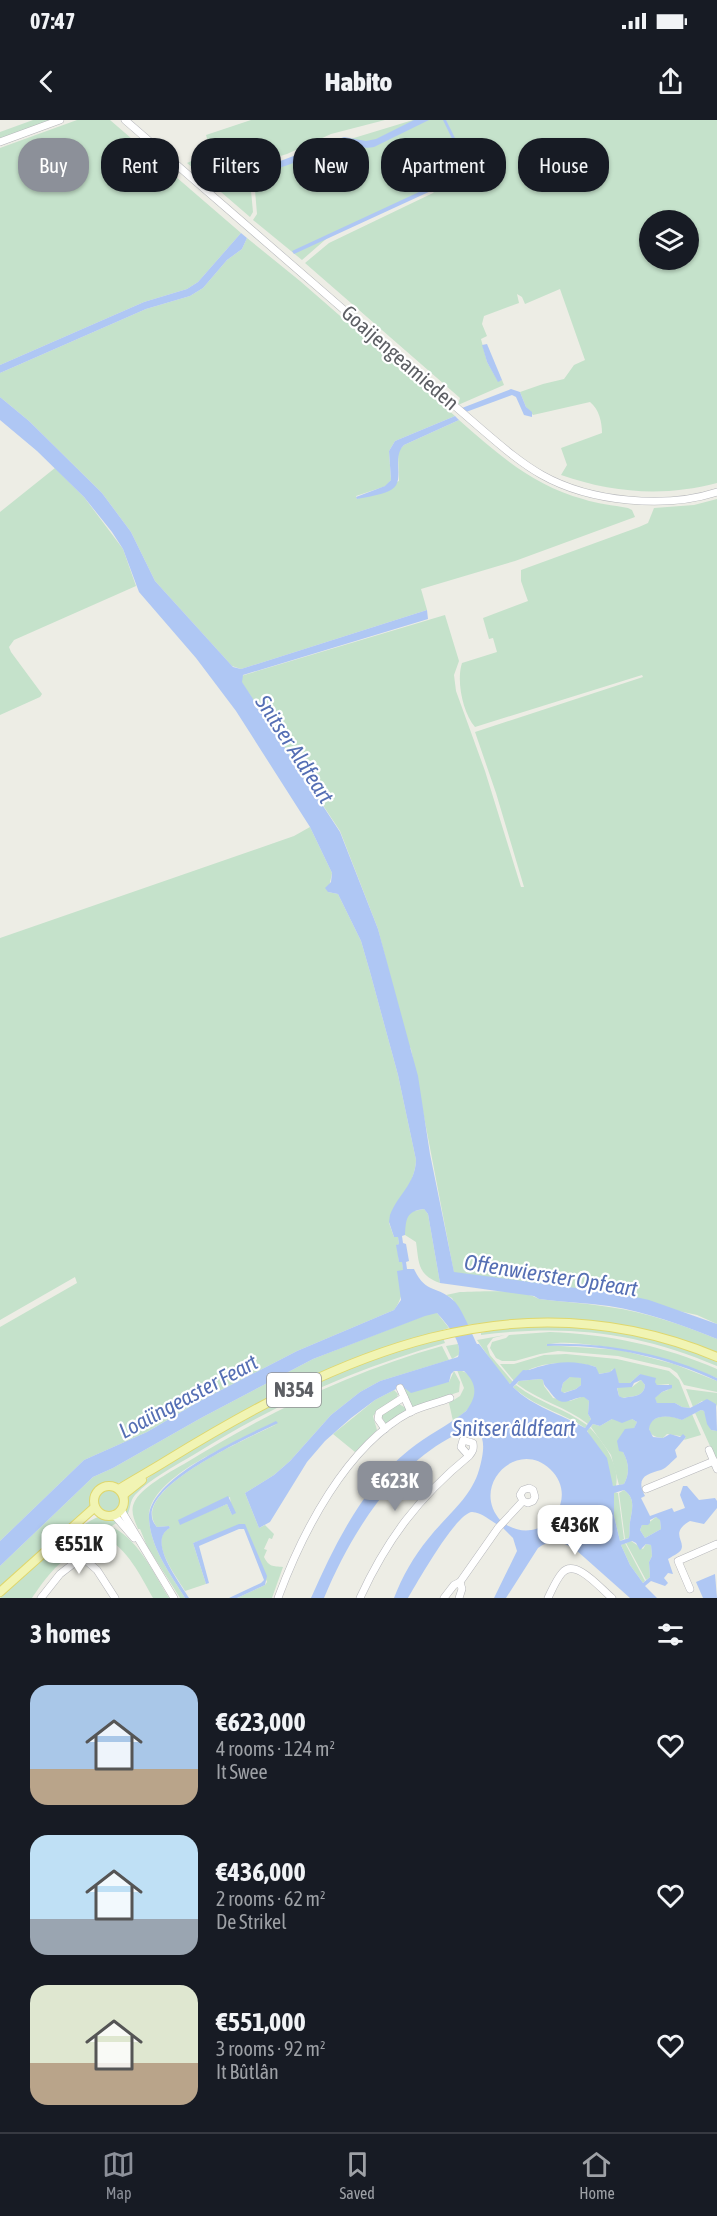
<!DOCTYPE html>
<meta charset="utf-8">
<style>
body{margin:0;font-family:"Asap Condensed",sans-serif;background:#242831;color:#f1f3f6;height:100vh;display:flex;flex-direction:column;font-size:22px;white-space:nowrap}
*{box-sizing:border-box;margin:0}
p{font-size:20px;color:#9ea1a6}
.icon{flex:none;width:33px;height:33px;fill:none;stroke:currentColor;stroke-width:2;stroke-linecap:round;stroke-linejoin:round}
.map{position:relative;height:1478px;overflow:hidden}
.details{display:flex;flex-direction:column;background:#171b24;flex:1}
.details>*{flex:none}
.guide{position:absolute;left:18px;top:18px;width:681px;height:54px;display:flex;gap:12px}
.controls{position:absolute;left:639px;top:90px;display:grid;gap:12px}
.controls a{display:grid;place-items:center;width:60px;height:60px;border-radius:50%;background:#171b24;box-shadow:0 2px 4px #0004;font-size:30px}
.price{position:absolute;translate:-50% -51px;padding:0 14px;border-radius:12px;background:#fff;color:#222;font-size:20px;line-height:39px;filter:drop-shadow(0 2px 3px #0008)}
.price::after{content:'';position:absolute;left:50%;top:36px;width:18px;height:14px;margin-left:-9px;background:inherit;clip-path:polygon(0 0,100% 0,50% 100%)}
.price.on{background:#8c9099;color:#fff}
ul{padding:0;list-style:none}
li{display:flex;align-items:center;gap:18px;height:150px;padding:0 30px}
li span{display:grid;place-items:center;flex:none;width:168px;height:120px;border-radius:18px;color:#555}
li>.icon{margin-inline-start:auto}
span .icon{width:72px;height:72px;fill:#fffc;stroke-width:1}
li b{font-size:26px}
h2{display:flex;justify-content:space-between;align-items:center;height:72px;padding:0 30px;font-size:26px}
.pill{padding:0 21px;border-radius:24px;background:#171b24;box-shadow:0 2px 4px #0004;font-size:21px;line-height:54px}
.pill.on{background:#8c9099;color:#fff}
.status{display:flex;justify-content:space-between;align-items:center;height:42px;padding:0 30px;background:#171b24;direction:ltr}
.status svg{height:16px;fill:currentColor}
header{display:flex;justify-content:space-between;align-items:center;height:78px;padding:0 30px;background:#171b24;font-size:27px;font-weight:800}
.tab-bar{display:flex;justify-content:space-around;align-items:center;height:84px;border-top:2px solid #363941;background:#171b24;font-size:16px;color:#9ea1a6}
.tab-bar a{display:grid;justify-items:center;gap:3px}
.tab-bar .on{color:#8c9099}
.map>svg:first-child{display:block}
.green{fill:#c5e2cb;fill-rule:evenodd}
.water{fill:#afc7f4;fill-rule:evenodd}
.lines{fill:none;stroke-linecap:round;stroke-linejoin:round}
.minor-casing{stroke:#b5b6ba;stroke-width:8}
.major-casing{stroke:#dfd76d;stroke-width:10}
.minor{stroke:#fff;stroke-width:7}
.major{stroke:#f1f4b3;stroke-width:8}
.labels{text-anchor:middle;stroke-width:4.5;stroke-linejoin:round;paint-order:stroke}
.shield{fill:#fff;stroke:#8e8f92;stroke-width:1.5}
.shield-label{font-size:20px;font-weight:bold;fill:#5d5f64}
.street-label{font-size:21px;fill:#5d5f64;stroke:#fff}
.water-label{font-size:22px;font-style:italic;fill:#556fb4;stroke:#fff}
</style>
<div class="status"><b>07:47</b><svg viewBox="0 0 49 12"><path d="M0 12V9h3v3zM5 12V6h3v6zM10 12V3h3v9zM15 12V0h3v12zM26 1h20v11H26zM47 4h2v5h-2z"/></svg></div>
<header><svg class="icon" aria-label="back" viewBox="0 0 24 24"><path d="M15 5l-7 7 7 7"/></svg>Habito<svg class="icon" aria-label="share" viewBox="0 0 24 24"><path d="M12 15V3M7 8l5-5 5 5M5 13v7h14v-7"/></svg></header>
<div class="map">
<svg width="717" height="1478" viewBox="0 0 717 1478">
<rect width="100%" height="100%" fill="#edede5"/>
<g class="green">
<path d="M33,0H53L0,20V12Z"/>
<path d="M77,0H110L241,113L198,162L187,169L144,182L0,245V28Z"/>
<path d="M251,0H385L331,14L287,34L264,41L248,39L249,46L242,42L229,29C225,41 219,54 206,59L187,43L211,32L206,15Z"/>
<path d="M413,0H717V363C664,377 613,373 561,355L567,345L561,328L602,313C602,302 599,289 590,282L533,295L526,287L520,272L543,264L564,259L574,245L585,240L560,169L525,184L522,177L517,174L519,183L484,196L482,204L487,216L481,219L487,242L498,261L502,260L504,265L458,285L460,278L305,143L329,123L433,73L457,46L464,41L461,32L432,67L333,113L302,140L253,100L257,94L253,47L262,49L344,21ZM650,100H688V140H650Z"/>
<path d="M249,50L253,92L250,97L214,66L217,59L229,58L235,51Z"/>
<path d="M247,118L300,161L455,296L395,321L389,331L391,360L386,366L356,376L357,379L399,361L398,333L400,329L404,325L459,300C496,333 534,366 583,379C597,384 613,385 628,388L632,390L635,397L515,441L421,469L427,490L241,549L232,546L155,461L131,412L102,373L29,301L0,277V253L146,189L190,176L203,168L227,140L242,129Z"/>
<path d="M55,348L84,377L123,429L136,466L14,520L9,527L11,532L42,574L40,577L0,595V392Z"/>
<path d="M717,379V1204L697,1195L574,1168L454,1153L411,929L407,923L378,809L340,711L248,572L242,563L241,556L445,495L459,541L454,555L456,571L485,651L521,767H524L496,673L475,612L643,557L642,555L475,607C463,593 456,561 462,543L497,532L493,518L489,519L483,498L528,481L521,461V450L639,407L648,403L654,388L694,385Z"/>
<path d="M310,707L332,753L328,772L338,774L361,821L370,852L398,955L416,1040C415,1062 399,1083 389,1103L394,1117L398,1116L399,1124L397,1125L399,1142H402C405,1157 404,1178 394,1190L297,1231L198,1282L147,1312L84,1340L0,1421V1207L77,1163L75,1157L0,1200V818L294,716Z"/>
<path d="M424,1089L428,1094L440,1163C417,1155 419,1142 416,1122L405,1115V1102L409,1092Z"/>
<path d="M460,1172C482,1172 521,1168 539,1179C563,1182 586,1183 609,1187C647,1192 682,1205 717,1219V1233C630,1197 560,1194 467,1205L452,1178L446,1175Z"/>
<path d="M431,1193H437L449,1208C407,1221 364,1234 323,1252C255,1282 193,1320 131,1359C119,1367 106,1359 97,1368C90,1374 93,1382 89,1389L0,1468V1446L93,1357L113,1348L201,1298L313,1239Z"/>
<path d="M565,1204L642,1215L717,1240V1246C639,1212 565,1204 481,1215V1213L504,1207Z"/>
<path d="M550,1212C608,1214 664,1226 717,1249V1258C676,1241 636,1230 592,1225C578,1223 559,1221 546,1225L621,1230L674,1244L717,1261V1272L684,1265L677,1253L670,1248L618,1236L558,1231L540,1234L515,1241H502L496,1238L490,1228L492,1222L506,1218L509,1215Z"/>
<path d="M505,1215L493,1218L487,1226L490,1235L513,1262L510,1264L497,1249L477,1220Z"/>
<path d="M443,1218L445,1223C355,1249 275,1284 195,1334C175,1346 151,1358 135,1375C129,1382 131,1389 127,1395L124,1390L129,1373L158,1350L218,1313L314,1263L380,1236Z"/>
<path d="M458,1224L460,1234L452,1239L446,1226Z"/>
<path d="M442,1226L449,1240L380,1261L360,1272L331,1295L290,1341L274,1355L245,1373L259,1408L265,1405L274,1414L272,1419L269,1418L264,1429L267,1430L264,1437C269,1447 273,1446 283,1447L272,1478H237L265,1465L267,1462L244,1404L193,1423L206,1464L185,1471C176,1456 147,1419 170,1408L169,1406L157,1407C126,1370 253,1316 277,1304C244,1318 146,1356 149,1399C151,1429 170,1453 185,1478H180L147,1426L140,1409H138C135,1401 130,1392 134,1383C140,1368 170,1352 184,1344C265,1294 350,1252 442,1226ZM230,1377L232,1395L227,1384L179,1404Z"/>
<path d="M566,1234L617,1239L669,1251L679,1260L690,1288L682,1287L675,1283H657L654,1278L662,1272L668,1270L669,1264L657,1265L640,1254L630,1263H619L612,1249L611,1252L598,1254L596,1247L593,1246C568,1241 532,1240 514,1261L500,1244H514L544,1235Z"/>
<path d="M457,1250C474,1251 479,1271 472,1284C467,1291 460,1296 453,1301L449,1283L460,1276L464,1268Z"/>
<path d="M454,1251L460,1262L459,1272L413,1287L409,1285L403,1267L449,1262Z"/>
<path d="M571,1256L581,1258V1265L576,1269L563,1273L561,1271L563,1263Z"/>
<path d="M540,1259L543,1260L544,1266L553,1278L570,1281L584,1276L589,1281L588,1294L591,1299L588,1304C566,1287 540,1281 517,1264L519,1261Z"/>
<path d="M641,1260L645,1265C644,1277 633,1276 622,1278L619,1276L617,1267H632Z"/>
<path d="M516,1265C539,1283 564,1288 587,1305L585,1308C562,1292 534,1287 513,1267Z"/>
<path d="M686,1269L717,1273V1287L716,1284L702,1281L693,1287Z"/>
<path d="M394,1270L398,1274L397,1277L378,1290L373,1296L377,1310L355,1332L333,1314L375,1280Z"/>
<path d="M399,1284L406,1288V1292L386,1304L381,1296Z"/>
<path d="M701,1290L704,1291L711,1310L717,1311V1337H715L696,1295L695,1293Z"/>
<path d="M692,1294L701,1315L684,1320L686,1317L667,1314L663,1318C654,1317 648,1315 649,1304C657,1294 671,1295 682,1300Z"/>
<path d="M612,1299H632L637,1302L623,1332C629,1343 630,1353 624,1364L619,1365L611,1335L591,1307L593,1304L600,1306Z"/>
<path d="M590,1308C604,1322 620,1346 616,1366H613L587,1310Z"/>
<circle cx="109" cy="1380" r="11"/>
<path d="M624,1370C636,1378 632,1390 630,1402C629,1408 630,1412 629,1418L625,1419L619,1373Z"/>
<path d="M614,1372L618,1373L624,1419L620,1421L614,1396Z"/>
<path d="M98,1397L113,1398L118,1402L107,1409L84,1436C64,1429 42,1464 32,1478H0C15,1460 76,1405 98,1397Z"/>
<path d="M656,1397L660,1399L661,1409L645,1418L640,1410L642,1405L647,1404Z"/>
<path d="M114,1408C140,1422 154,1454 169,1478H153C140,1455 128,1429 104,1417Z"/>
<path d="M631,1421L643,1429L646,1424L651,1425L652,1436L649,1442L650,1457L646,1460L626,1423Z"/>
<path d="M625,1423L645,1461L643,1463L630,1445L621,1425Z"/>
</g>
<g class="water">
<path d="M414,0H429L374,27C361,30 350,22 338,25C309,33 284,54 253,49L254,45L275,43L344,17L366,21L376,19Z"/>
<path d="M443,0H446L462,32L433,70L294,134L292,131L432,66L459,33Z"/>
<path d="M230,29L242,42L249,46V50L235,51L229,58L217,59L214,66L206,59C216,56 216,46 224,42L220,32Z"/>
<path d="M241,113L247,118L242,129L227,140L203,168L190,176L146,189L0,253V245L144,182L187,169L198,162Z"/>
<path d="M487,224L502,260L498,262L487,242L482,225Z"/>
<path d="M511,269L520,272L526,287L532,292V297L524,295L516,277L512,275L466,292L462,288Z"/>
<path d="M0,277L29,301L102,373L131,412L155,461L233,547L241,549L427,490L428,499L243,555L242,562L340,712L378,809L418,956L430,1034L454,1152L622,1174L649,1180L717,1204V1219C682,1205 647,1192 609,1186C586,1183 563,1182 539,1179L534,1176L440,1163L428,1094L424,1089C406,1091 406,1099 405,1115L402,1116L403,1123L406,1124L409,1141L406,1142L407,1149H414C426,1175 438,1165 454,1181C461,1187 472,1214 477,1224H479L510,1264L523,1250C531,1251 535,1247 542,1246C561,1241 577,1241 596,1247L599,1254L610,1252L615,1248L619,1263H630L640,1254L656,1258L655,1262L657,1265H672V1268L662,1272L655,1278L657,1283H675L682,1287L690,1288L707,1279L716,1284L717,1311L711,1310L707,1304L704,1291L701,1290L682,1300C670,1295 651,1293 649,1309L653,1317L663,1318L670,1314L680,1317L683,1314L686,1317L675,1330L677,1337C672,1341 667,1348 661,1350C647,1354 635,1357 645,1376L641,1378L650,1396L672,1388L674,1392L685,1388L680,1375L683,1366H687L699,1380L715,1378L717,1381V1388L704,1404L690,1401C669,1413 686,1421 681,1430C679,1433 671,1437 668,1439L673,1454L668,1453L664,1458L668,1463L665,1466L651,1461L645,1466L657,1478H630L576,1430C564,1422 551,1418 538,1428L506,1478H494L517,1431L513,1418L503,1408L505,1404C543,1428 582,1379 550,1349C517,1318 469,1366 501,1401L498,1405C491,1401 481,1392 472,1392C456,1393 417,1463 408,1478H394C402,1457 414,1436 428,1419C446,1396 471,1378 479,1350C503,1267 416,1338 395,1361C365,1394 341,1437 324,1478H311C335,1424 362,1368 409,1330C427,1315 448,1306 466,1291C477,1277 478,1264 464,1251H454L451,1254L449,1262L411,1273L403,1267L398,1268L375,1280L351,1298L325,1321L307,1342L270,1402L259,1408L245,1373L274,1355L290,1341L331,1295L360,1272L380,1261L458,1237C464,1223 446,1203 437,1193L425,1196L313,1239L201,1298L113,1348L93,1357L0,1446V1421L84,1340L147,1312L198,1282L297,1231L394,1190L401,1180L397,1151L403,1150L402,1142H399L396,1125L399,1124L398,1117H394L389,1102L390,1095C398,1074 415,1065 416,1040L398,955L370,852L361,821L338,774L328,772L325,768L331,762L332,753L310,707L236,591L196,538L139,472L123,429L112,412L84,377L37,331L0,300ZM570,1257L581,1258V1265L576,1269L564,1273L561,1271L563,1263ZM540,1259L543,1260C544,1267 547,1267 550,1272C563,1290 568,1278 584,1277L589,1281L588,1294L591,1299L585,1308C561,1294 533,1287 513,1267L519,1261ZM641,1260L645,1265C644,1277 633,1276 623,1278L619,1276L617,1268L632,1267L634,1263ZM612,1299L622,1303L632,1299L637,1302L634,1308L625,1309L617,1321L619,1331L623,1332C629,1343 630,1353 624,1364L613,1366L607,1338L587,1311L593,1304L600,1306ZM624,1370C636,1378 632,1390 630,1402C629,1408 630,1412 629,1418L620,1421L614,1396V1373ZM656,1397L660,1400L661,1409L645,1418L640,1410L642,1405H648L650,1403V1400ZM632,1421L636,1423L640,1430L646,1424L651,1425L652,1436L649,1442L650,1457L643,1463L630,1445L621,1425Z"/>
<path d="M455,296L459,300L404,325C390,338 408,363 389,371C380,375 367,377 357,379L356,377L385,366L391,360L389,331L395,321Z"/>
<path d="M547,1224C605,1222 664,1233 717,1258V1261C663,1236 606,1224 547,1226Z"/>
<path d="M276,1301L278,1303C255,1315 124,1371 157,1407L169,1406L170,1408C146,1420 180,1463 189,1478H185C170,1453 151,1429 149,1399C147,1358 244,1317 276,1301Z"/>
<path d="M228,1376L236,1393L232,1395L227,1384L180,1405L178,1400Z"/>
<path d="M239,1404H245L267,1456L265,1465L237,1478H229L261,1463L264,1460L244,1409H239L199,1426L209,1463L206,1464L193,1423Z"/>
<path d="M715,1454L717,1478H703L696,1462Z"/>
</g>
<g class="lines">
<g class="minor-casing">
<g id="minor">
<path d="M125,0L479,307C499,324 519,342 542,355C590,382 665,389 717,372"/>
<path d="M0,22L60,0"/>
<path d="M400,1268L411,1292"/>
<path d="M385,1309L378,1299L379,1293L404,1277"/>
<path d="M709,1330L717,1349"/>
<path d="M646,1369L714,1341"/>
<path d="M121,1390L174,1478"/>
<path d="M114,1395L134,1418"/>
<path d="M690,1469L678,1441L717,1424"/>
<path d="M41,1478L60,1454L82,1437L97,1450L115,1478"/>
<path d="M278,1478C302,1413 346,1326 410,1292C422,1286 437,1283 450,1278"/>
<path d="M360,1478C387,1419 419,1377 469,1336C473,1331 474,1329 473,1323L463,1320L461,1327L469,1336"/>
<path d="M444,1478L454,1465L460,1462L498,1408L523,1381L528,1383L533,1381L535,1377L533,1370L529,1368L523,1370L520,1375L523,1381"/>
<path d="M459,1478L462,1469L460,1462"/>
<path d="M548,1478C552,1470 556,1460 562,1453C575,1437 601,1469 612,1478"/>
</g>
</g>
<g class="major-casing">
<g id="major">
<circle cx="109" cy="1381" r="15"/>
<path d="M119,1369C135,1359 150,1351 166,1341C338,1235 516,1153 717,1237"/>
<path d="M123,1375L142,1360"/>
<path d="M0,1472L95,1387"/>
</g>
</g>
<use href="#minor" class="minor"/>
<use href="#major" class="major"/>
</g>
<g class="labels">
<rect class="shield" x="267" y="1253" width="54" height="34" rx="4.5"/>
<g class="shield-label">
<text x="294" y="1277">N354</text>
</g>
<g class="street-label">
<text transform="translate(400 238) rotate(41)" y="7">Goaijengeamieden</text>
</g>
<g class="water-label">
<text transform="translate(295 629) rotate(57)" y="8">Snitser Aldfeart</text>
<text transform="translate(551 1155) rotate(9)" y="8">Offenwierster Opfeart</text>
<text transform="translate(188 1276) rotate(-28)" y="8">Loaiïngeaster Feart</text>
<text x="514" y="1316">Snitser âldfeart</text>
</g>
</g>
</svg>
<div class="controls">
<a><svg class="icon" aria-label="layers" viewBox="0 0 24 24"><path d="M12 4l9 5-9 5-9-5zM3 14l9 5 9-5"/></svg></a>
</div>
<b class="price on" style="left:395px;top:1392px">€623K</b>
<b class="price" style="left:575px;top:1436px">€436K</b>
<b class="price" style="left:79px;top:1455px">€551K</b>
<div class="guide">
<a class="pill on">Buy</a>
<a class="pill">Rent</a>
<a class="pill">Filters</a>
<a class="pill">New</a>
<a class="pill">Apartment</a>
<a class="pill">House</a>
</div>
</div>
<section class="details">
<h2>3 homes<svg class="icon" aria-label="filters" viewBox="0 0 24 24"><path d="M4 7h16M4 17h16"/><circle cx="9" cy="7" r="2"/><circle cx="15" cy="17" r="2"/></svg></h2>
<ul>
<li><span style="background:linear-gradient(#a9c7e8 70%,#b9a48a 0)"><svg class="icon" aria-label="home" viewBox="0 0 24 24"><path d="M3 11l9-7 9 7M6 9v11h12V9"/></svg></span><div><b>€623,000</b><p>4 rooms · 124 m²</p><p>It Swee</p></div><svg class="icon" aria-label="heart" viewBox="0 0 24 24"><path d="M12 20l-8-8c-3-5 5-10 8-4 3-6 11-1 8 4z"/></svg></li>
<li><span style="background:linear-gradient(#bfe0f5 70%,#9aa5b1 0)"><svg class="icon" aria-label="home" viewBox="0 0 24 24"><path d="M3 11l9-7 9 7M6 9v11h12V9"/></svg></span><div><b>€436,000</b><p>2 rooms · 62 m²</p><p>De Strikel</p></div><svg class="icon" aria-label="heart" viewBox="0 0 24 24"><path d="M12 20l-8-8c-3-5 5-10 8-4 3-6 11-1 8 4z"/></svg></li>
<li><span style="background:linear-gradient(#dfe7d0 65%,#b9a48a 0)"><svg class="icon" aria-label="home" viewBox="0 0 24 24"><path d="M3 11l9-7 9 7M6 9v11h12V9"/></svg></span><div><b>€551,000</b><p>3 rooms · 92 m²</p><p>It Bûtlân</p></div><svg class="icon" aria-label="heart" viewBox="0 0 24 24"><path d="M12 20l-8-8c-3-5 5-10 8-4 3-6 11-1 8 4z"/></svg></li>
</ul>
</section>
<nav class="tab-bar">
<a class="on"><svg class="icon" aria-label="map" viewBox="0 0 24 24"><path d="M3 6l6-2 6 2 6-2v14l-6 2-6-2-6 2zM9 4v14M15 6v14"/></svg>Map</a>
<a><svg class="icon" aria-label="saved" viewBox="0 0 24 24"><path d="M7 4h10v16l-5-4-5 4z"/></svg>Saved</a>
<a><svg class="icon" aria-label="home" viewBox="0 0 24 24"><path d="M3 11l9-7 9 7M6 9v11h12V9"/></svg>Home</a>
</nav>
